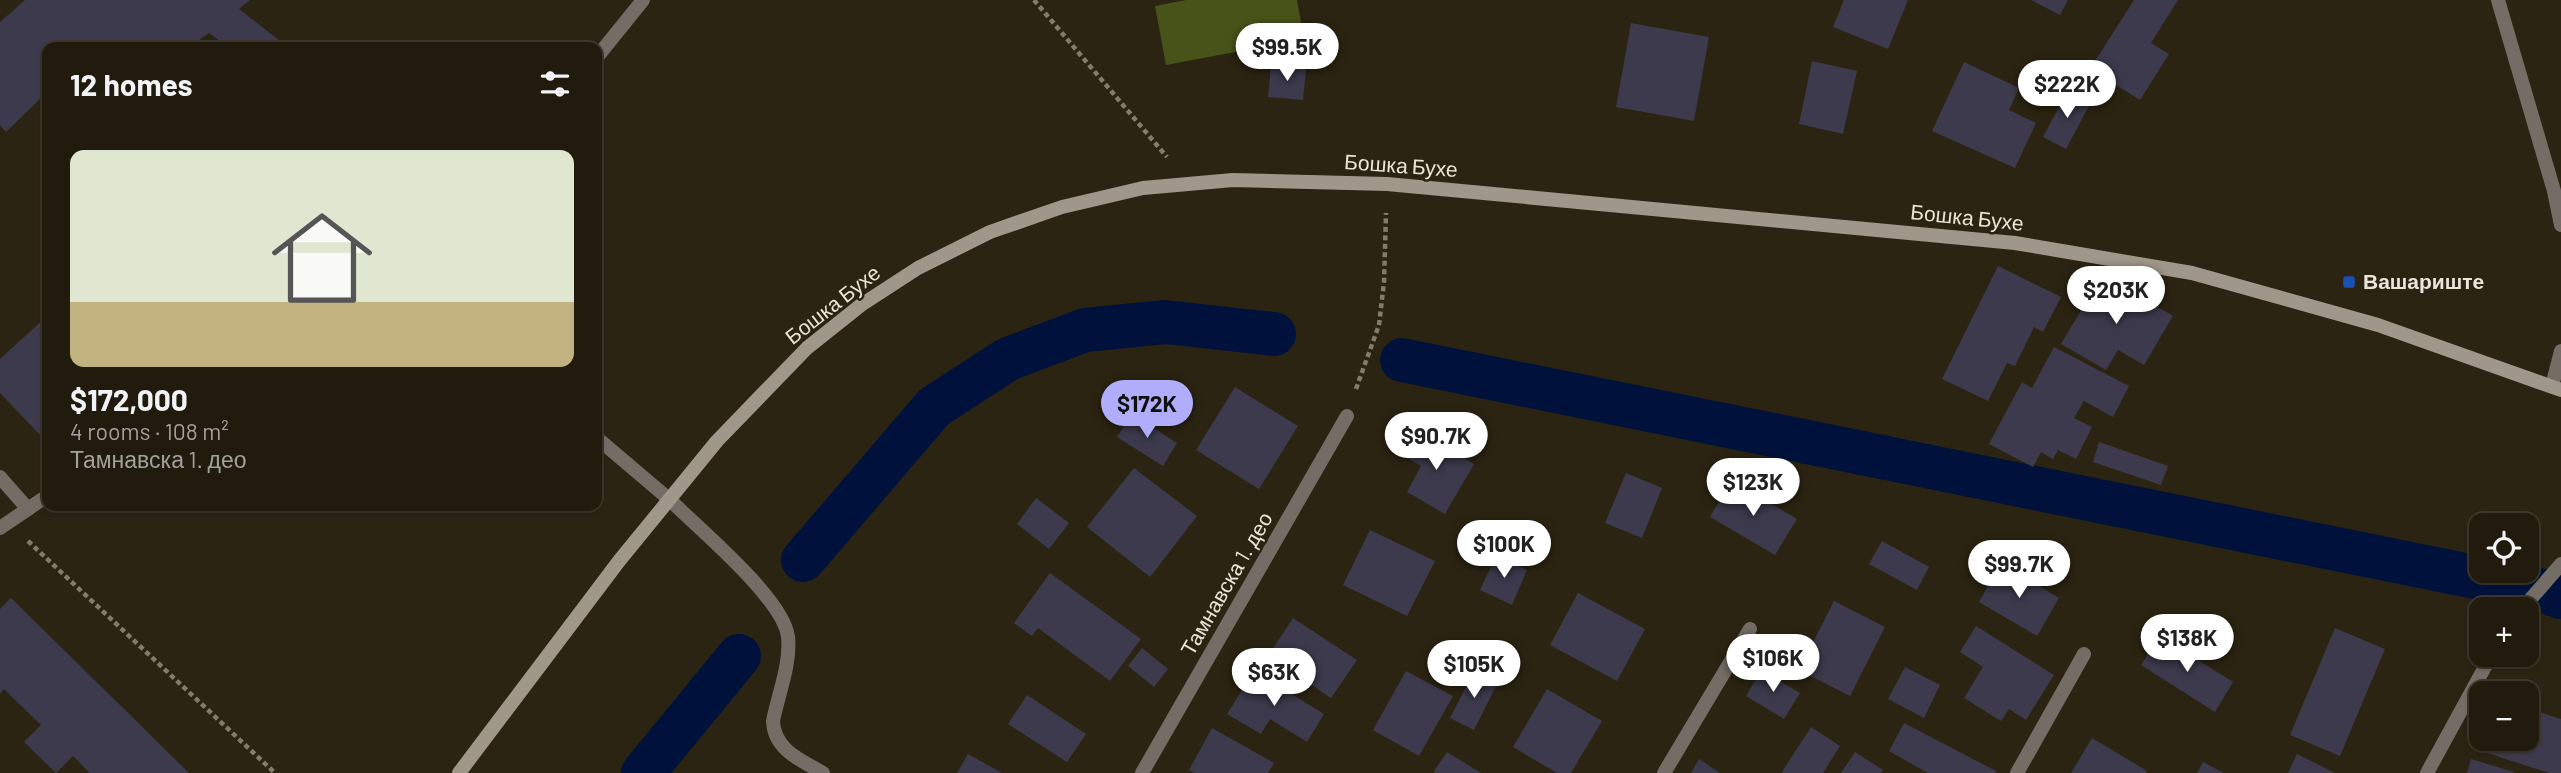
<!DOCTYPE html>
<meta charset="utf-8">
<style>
body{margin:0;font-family:Barlow,sans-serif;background:#292417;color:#f1f3f6;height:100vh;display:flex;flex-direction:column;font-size:26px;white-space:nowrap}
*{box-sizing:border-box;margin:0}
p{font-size:23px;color:#a2a19e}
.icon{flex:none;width:38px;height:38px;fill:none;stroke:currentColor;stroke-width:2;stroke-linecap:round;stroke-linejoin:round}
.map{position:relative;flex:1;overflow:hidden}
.sheet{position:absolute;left:42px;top:42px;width:560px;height:469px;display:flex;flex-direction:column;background:#211b0e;border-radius:14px;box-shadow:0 2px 5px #0004,0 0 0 2px #3e392e}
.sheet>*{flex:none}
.controls{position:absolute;left:2469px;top:513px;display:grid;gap:14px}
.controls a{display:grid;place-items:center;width:70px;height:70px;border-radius:14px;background:#211b0e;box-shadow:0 2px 5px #0004,0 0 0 2px #3e392e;font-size:35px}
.price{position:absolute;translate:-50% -60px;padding:0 16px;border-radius:24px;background:#fff;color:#222;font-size:23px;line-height:46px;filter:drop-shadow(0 2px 4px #0008)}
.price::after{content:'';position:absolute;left:50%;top:42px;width:21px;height:16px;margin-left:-10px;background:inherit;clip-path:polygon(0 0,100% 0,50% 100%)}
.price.selected{background:#b0aefa;color:#111}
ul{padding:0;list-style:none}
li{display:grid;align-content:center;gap:14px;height:371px;padding:0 28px}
li span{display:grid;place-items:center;height:217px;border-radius:14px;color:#555}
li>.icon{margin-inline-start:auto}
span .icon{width:126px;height:126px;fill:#fffc;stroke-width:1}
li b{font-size:30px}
h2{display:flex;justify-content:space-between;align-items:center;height:84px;padding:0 28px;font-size:30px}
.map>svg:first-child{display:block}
.green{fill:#48531a}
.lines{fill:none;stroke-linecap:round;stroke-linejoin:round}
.canal{stroke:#00123b;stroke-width:44}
.building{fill:#3c3a4c}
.path{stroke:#837c6d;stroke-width:4.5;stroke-dasharray:5 3.5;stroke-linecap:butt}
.service{stroke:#736d65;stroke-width:14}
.minor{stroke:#736d65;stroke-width:14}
.secondary{stroke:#a0978a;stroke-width:14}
.transit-dot{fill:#1a4fb4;stroke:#2c2412;stroke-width:2.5}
.labels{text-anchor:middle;stroke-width:5;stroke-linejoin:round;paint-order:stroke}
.street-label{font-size:21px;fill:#eae4d9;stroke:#2c2412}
.poi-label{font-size:21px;font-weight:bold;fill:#eae4d9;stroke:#2c2412;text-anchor:start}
</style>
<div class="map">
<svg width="2561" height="773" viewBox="0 0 2561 773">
<rect width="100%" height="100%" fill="#2c2412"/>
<path class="green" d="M1186,0H1297L1304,39L1166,65L1155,6Z"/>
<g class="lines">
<g class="canal">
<path d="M1402,360L2544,591L2561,597"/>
<path d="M803,560L934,407L1008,359L1085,330L1165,322L1274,334"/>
<path d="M643,773L739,656"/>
</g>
</g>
<g class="building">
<path d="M25,0H250L239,9L288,47H228L209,33L189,47H47V92L6,132L0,125V22Z"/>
<path d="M1844,0H1908L1888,49L1833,27Z"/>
<path d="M2031,0H2068L2060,15Z"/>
<path d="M2134,0H2178L2151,43L2169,54L2140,100L2090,69Z"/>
<path d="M1631,23L1709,37L1694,121L1616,107Z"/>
<path d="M1812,61L1857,71L1843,134L1799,124Z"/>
<path d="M1964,62L2019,88L2009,110L2036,123L2015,168L1932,131Z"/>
<path d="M1271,66L1306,69L1303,100L1268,97Z"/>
<path d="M2068,90L2091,102L2066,149L2043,137Z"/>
<path d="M1998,266L2061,297L2043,332L2034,327L2015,366L2007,363L1988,401L1942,379Z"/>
<path d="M2102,275L2173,316L2144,365L2118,350L2106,370L2061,344Z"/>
<path d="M47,316V437L44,439L0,393V359Z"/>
<path d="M2054,347L2129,386L2113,417L2084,401L2074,418L2092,427L2076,459L2058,450L2053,459L2041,452L2033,467L1989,444L2022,382L2032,388Z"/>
<path d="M1235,387L1298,426L1259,489L1196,450Z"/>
<path d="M1132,414L1177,443L1163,466L1117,437Z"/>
<path d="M1416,431L1474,464L1445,514L1407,492L1421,466L1402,455Z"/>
<path d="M2099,442L2168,466L2161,485L2093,462Z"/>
<path d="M1134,468L1197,516L1150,577L1087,527Z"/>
<path d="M1626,473L1662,488L1642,538L1605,523Z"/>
<path d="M1731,480L1797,519L1775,555L1710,517Z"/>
<path d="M1036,498L1069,523L1049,549L1017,524Z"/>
<path d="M1370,530L1435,561L1407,616L1343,585Z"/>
<path d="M1882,541L1929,567L1917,590L1869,564Z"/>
<path d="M1496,556L1527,570L1512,605L1480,590Z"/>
<path d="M2001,563L2059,598L2037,636L1979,602Z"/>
<path d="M1050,573L1141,639L1110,681L1038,628L1032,636L1014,623Z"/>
<path d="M1578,593L1645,629L1617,681L1550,645Z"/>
<path d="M11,598L122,707L189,773H90L73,756L56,773L24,742L41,725L4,689L0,694V609Z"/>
<path d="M1834,601L1885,627L1850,696L1799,670Z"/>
<path d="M1293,618L1357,660L1331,698L1268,656Z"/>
<path d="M1976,626L2054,675L2026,720L2009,709L2001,721L1964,698L1983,667L1960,652Z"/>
<path d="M2335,628L2385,649L2340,756L2290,735Z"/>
<path d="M2159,636L2233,682L2215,712L2141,665Z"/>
<path d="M1142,648L1168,669L1154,687L1128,666Z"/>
<path d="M1905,667L1940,685L1924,718L1888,699Z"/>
<path d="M1761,670L1800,693L1784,719L1746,696Z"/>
<path d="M1254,671L1324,714L1307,742L1270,719L1261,734L1227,714Z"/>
<path d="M1406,671L1453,696L1419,756L1373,730Z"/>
<path d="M1474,671L1498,682L1474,730L1450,718Z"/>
<path d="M1547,689L1602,721L1571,773H1557L1513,747Z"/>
<path d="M1027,695L1086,734L1067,762L1008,724Z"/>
<path d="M2527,708L2561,719V773H2549L2475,749L2481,732L2482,738H2527Z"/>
<path d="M1904,723L1996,771L1995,773H1928L1889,751Z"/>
<path d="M1811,727L1840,746L1823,773H1784L1782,772Z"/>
<path d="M1212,728L1274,763L1268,773H1195L1189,770Z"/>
<path d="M2092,738L2147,771L2146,773H2071Z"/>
<path d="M1447,752L1481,773H1436L1434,771Z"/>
<path d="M1855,752L1883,770L1881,773H1841Z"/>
<path d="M968,754L1002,773H957Z"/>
<path d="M2297,754L2335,773H2288Z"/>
<path d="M1699,759L1720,773H1691Z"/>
<path d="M2471,759L2514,772V773H2467Z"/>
<path d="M2203,762L2224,773H2197Z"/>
</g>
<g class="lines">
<g class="path">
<path d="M1034,0L1167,157"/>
<path d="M1356,389L1379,325L1384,282L1386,213"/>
<path d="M28,541L275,773"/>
</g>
<g class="service">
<path d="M0,477L28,509"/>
<path d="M670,500C699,529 784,599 788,637C791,664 778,695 773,721C774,750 801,760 823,773"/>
</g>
<g class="minor">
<path d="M2498,0L2554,191L2561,225"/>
<path d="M597,57L643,0"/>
<path d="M2552,386L2561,351"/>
<path d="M597,438L670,500"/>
<path d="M0,528L47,496"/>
<path d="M2522,609L2561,564"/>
<path d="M1142,773L1347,416"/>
<path d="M1664,773L1750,629"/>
<path d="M2017,773L2084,654"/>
<path d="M2427,773L2492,654"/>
</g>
<path class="secondary" d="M459,773L619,561L717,441L807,348L861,305L918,268L990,232L1062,207L1143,188L1233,180L1387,184L2015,243L2192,273L2378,325L2561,390"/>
</g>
<rect class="transit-dot" x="2342" y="275" width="14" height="14" rx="3.5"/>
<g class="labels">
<g class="street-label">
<text transform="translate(1401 166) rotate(4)" y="7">Бошка Бухе</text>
<text transform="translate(1967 218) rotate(6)" y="7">Бошка Бухе</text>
<text transform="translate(833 305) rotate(-38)" y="7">Бошка Бухе</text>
<text transform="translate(1227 584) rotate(-60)" y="7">Тамнавска 1. део</text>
</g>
<g class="poi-label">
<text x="2363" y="289">Вашариште</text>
</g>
</g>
</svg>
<div class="controls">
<a><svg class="icon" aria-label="locate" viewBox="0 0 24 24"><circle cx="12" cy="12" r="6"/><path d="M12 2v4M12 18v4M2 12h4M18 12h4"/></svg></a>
<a>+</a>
<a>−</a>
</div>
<b class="price" style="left:1287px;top:83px">$99.5K</b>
<b class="price" style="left:2067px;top:120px">$222K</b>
<b class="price" style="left:2116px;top:326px">$203K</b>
<b class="price selected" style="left:1147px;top:440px">$172K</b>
<b class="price" style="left:1436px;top:472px">$90.7K</b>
<b class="price" style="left:1753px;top:518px">$123K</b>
<b class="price" style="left:1504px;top:580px">$100K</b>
<b class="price" style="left:2019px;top:600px">$99.7K</b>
<b class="price" style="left:2187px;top:674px">$138K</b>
<b class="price" style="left:1773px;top:694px">$106K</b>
<b class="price" style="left:1474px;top:700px">$105K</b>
<b class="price" style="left:1274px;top:708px">$63K</b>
<section class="sheet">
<h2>12 homes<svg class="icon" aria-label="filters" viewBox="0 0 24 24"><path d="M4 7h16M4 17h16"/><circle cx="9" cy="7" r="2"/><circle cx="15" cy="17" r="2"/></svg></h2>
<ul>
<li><span style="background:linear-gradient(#dfe7d0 70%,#c2b280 0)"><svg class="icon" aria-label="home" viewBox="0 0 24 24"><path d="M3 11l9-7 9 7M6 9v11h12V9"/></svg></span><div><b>$172,000</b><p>4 rooms · 108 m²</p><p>Тамнавска 1. део</p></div></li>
</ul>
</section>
</div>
